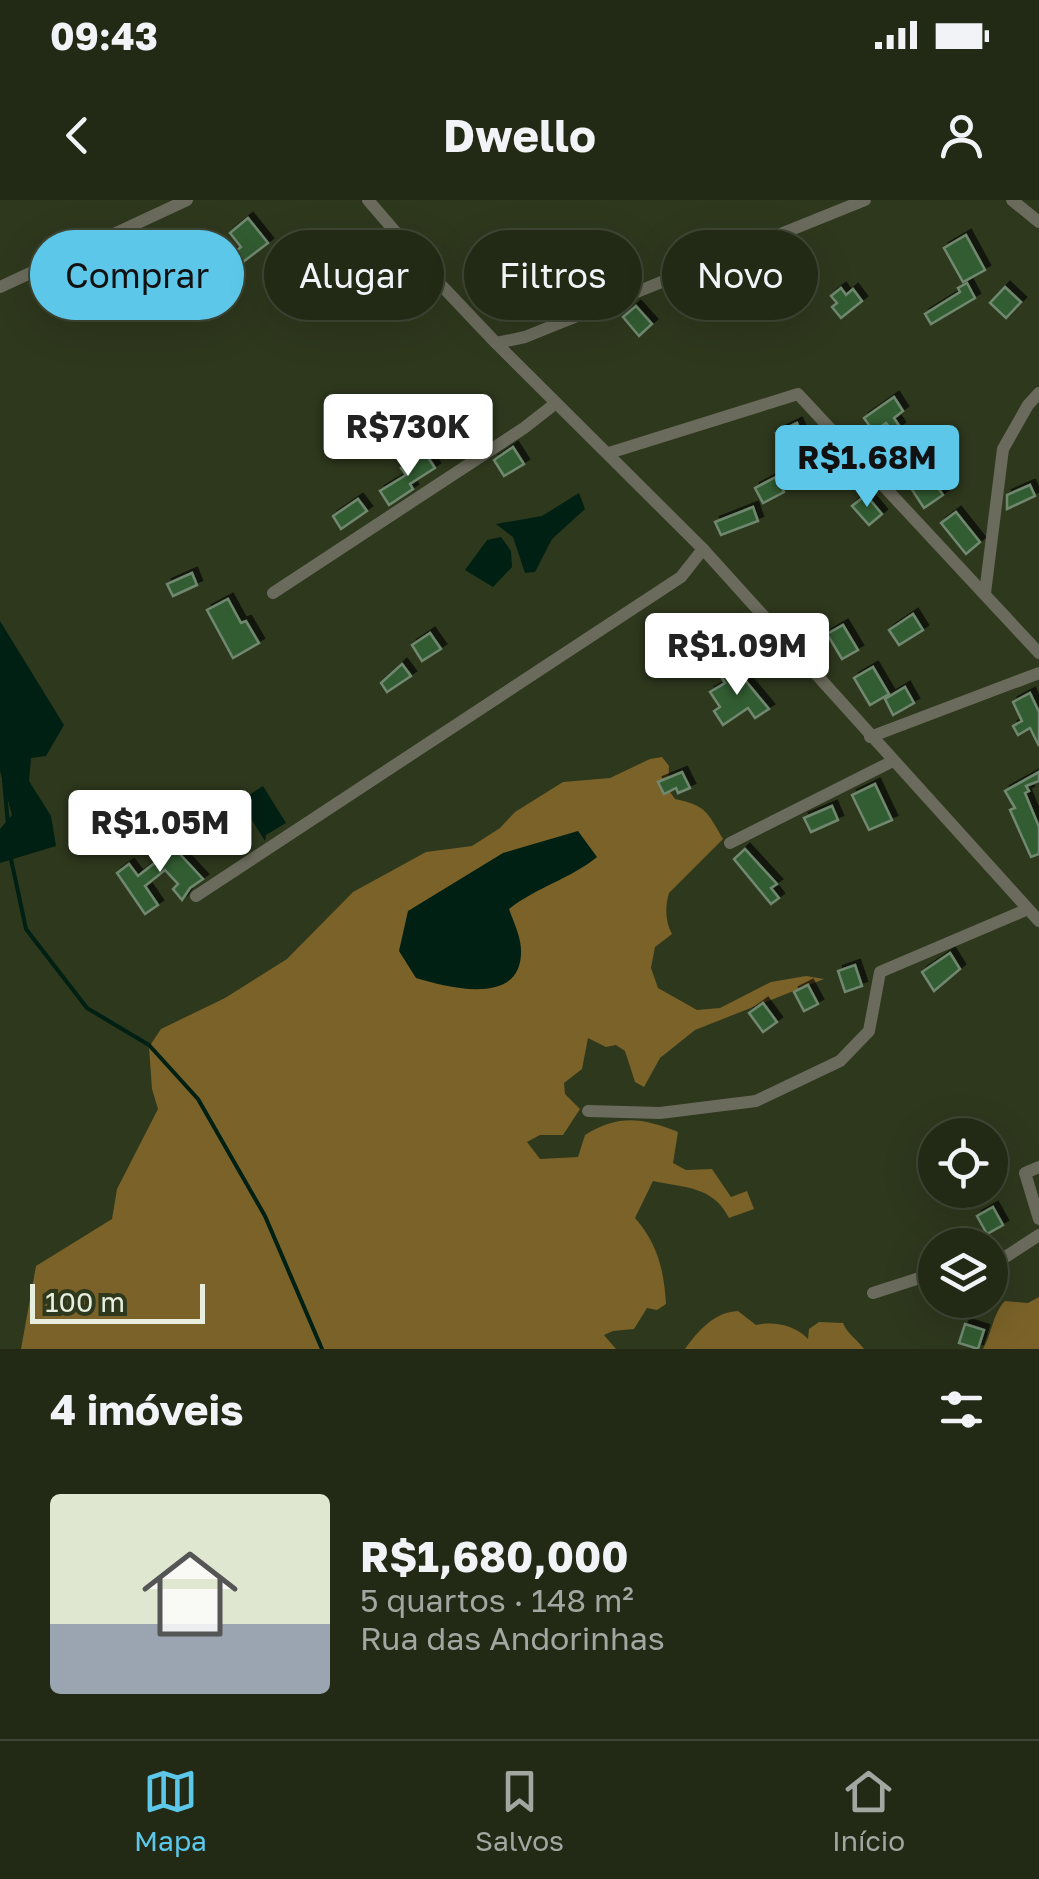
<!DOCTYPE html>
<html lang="pt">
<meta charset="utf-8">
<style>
body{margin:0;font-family:"Golos Text",sans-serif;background:#2e3623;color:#f1f3f6;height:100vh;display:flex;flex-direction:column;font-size:38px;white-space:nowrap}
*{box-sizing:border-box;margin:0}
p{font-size:32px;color:#a2a7a1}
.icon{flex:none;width:55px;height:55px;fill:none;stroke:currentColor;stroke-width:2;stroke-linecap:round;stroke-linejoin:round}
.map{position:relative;height:1149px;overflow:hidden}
.panel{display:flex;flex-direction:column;background:#222a16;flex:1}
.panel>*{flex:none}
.top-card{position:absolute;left:30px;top:30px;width:980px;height:90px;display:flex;gap:20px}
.fabs{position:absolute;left:918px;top:918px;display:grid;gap:20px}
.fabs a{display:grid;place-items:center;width:90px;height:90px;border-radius:50%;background:#222a16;box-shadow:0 10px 40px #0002,0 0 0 2px #3f4635;font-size:50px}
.scale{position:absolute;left:30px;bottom:25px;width:175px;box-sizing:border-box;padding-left:10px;border:5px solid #e7eedd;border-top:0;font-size:28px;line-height:35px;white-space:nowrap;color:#e7eedd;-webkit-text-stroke:8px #2e381d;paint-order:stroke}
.price{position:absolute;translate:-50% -85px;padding:0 22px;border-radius:10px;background:#fff;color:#222;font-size:32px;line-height:65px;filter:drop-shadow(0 2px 5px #0008)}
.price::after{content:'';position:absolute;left:50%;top:60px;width:30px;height:22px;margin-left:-15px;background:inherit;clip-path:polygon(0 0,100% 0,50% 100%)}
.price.current{background:#5cc7e8;color:#111}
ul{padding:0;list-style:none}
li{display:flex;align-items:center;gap:30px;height:250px;padding:0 50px}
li+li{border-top:2px solid #3f4635}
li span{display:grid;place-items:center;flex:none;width:280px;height:200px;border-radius:10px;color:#555}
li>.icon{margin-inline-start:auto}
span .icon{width:120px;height:120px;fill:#fffc;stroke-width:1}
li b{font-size:42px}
h2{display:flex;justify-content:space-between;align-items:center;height:120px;padding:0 50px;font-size:42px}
.chip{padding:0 35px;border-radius:45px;background:#222a16;box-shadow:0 10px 40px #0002,0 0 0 2px #3f4635;font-size:35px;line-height:90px}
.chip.current{background:#5cc7e8;color:#111}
.status{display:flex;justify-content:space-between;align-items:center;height:70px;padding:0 50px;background:#222a16;direction:ltr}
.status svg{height:28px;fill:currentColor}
header{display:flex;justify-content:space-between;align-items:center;height:130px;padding:0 50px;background:#222a16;font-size:45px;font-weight:700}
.dock{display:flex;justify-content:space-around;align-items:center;height:140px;border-top:2px solid #3f4635;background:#222a16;font-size:28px;color:#a2a7a1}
.dock a{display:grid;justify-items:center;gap:5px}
.dock .current{color:#5cc7e8}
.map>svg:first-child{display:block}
.forest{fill:#7a6228}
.water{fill:#002013}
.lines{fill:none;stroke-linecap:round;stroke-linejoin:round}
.stream{stroke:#002013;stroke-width:4}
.building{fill:#335c32;stroke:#70886f;stroke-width:2.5;filter:url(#shadow)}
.street{stroke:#6b6b5d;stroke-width:12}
</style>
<div class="status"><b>09:43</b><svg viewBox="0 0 49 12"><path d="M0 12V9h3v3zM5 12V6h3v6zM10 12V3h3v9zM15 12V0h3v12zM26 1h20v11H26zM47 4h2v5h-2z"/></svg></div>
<header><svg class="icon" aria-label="back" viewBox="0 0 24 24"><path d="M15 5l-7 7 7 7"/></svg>Dwello<svg class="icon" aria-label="person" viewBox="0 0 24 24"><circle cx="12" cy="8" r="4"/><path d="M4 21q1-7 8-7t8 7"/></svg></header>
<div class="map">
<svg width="1039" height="1149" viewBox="0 0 1039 1149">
<defs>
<filter id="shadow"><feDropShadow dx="5" dy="-5" stdDeviation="0" flood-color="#0009"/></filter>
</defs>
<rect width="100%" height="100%" fill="#2e381d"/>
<g class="forest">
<path d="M662,557L669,566L668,589L675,599C706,605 708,613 723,639L669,693C665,707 665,721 672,734L655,747L651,768L658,788L697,810L720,808L771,782L806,776L824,779L695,830L660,858L644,887L635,882L625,851L616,845L606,847L588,838L582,869L564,883L565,894L580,909L563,935H540L527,942L540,959L578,957L585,935C619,914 642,918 678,932L673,963L686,970L712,969L731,997L747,991L754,1009L729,1018C713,986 685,988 653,981L635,1018C658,1044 664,1071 666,1104L657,1110L647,1108L634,1129L613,1131L604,1135L616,1149H21L36,1066L112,1019L117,989L158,909L152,889L149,847L161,829L225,798L287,759L353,692L426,652L472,646L500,628L515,612L563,582L610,578L650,559Z"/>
<path d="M1039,1097V1149H983C992,1133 993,1113 1005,1101L1028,1103Z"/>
<path d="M738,1111L756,1125C774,1121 795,1125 808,1139L809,1129L819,1122L843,1123C848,1135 857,1139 864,1149H685C698,1131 714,1112 738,1111Z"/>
</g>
<g class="water">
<path d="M579,293L585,309L552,339L535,372L525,373L513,337L496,324L542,316Z"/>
<path d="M501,337L511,351L512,367L493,387L465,370L487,340Z"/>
<path d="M0,421L64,525L46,556L31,558L29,581L51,616L56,646L0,663V629L12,615L0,571Z"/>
<path d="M263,586L286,623L266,635L265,641L240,601Z"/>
<path d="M578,631L597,657C570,679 537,687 509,709C514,723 522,739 521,754C519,807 446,787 416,778L399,751L408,711L503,653Z"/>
</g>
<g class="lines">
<g class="stream">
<path d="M4,580L8,625"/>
<path d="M11,659L26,729L87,808L149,845L198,899L265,1016L322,1149"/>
</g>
</g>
<g class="building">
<path d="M248,18L268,43L239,65L231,55L241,47L230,33Z"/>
<path d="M966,35L985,70L963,82L944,48Z"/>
<path d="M967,83L975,98L931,124L925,114L960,92L958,88Z"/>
<path d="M1005,87L1021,102L1006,118L990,103Z"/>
<path d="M841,88L846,95L853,89L862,101L841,118L832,107L837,103L831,96Z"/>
<path d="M636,106L652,124L639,136L623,117Z"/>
<path d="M894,197L903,211L894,218L900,227L893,232L886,223L874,232L864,218Z"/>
<path d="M797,223L806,242L788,251L776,233Z"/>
<path d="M513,247L524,264L504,276L494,260Z"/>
<path d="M425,253L435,268L410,284L413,289L389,305L380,291L406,275L401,268Z"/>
<path d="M927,272L943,295L924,308L909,285Z"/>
<path d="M776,277L784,292L763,303L755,288Z"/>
<path d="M1030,285L1035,296L1007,309V295Z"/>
<path d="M866,295L882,314L869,325L852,306Z"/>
<path d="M358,299L367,311L341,329L333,316Z"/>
<path d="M753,307L758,321L721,335L715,322Z"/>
<path d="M956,312L980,342L966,354L941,323Z"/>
<path d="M192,373L197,385L173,396L167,384Z"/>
<path d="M228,399L241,423L246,421L259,443L233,458L207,410Z"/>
<path d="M913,414L923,430L899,445L889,430Z"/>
<path d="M843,425L858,450L842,459L827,434Z"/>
<path d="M430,433L441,449L422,461L412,445Z"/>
<path d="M731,434L742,451L725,462L714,446Z"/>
<path d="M402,464L411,476L387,492L381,483Z"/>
<path d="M873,467L889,494L870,505L854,478Z"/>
<path d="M735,468L769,509L755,518L748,508L723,525L714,511L720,507L710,492L725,483L722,478Z"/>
<path d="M905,487L914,503L893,515L885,499Z"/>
<path d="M1030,493L1039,512V546L1030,528L1018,535L1013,526L1022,521L1013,502Z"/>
<path d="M682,572L690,588L678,593L676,588L664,594L658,582Z"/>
<path d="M1039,572V581L1026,586L1029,591L1025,593L1039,627V654L1031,657L1010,610L1015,608L1005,591Z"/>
<path d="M875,584L892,620L869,630L852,595Z"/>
<path d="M832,606L838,620L811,632L804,618Z"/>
<path d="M165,638L203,679L190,688L182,700L173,689L178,684L165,670L145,686L158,705L145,714L117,673L129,664L138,676L157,661L149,652Z"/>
<path d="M745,649L777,684L771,688L779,698L771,704L734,659Z"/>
<path d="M950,753L960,769L934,791L922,772Z"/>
<path d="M855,765L862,786L845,792L838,771Z"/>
<path d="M808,785L818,804L804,811L794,792Z"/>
<path d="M763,803L777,822L763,832L749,813Z"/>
<path d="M993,1007L1003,1025L987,1034L977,1016Z"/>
<path d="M965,1124L984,1130L978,1149L959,1143Z"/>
</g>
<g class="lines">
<g class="street">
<path d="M368,0L442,86L496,143L703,349L1039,721"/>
<path d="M1012,0L1039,22"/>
<path d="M0,87L187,0"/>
<path d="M496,143L525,137L865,0"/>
<path d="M609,253L798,194L1039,453"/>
<path d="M273,393L524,228L556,203"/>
<path d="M985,393L1003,249L1028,205L1039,193"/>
<path d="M870,537L1039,473"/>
<path d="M730,643L893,561"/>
<path d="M196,696L681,377L703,349"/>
<path d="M588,911L660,913L756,901L840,861L869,831L880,772L1028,709"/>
<path d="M1039,967L1025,973L1039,1019"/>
<path d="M990,1067L1039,1035"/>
<path d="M873,1093L935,1073"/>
</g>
</g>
</svg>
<div class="fabs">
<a><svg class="icon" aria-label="locate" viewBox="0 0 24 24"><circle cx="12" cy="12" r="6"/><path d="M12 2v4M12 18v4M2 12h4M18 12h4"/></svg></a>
<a><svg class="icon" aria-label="layers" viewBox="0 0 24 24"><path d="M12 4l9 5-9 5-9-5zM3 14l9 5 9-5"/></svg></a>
</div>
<div class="scale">100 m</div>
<b class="price" style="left:408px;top:279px">R$730K</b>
<b class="price current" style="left:867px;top:310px">R$1.68M</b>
<b class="price" style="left:737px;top:498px">R$1.09M</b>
<b class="price" style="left:160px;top:675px">R$1.05M</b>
<div class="top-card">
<a class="chip current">Comprar</a>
<a class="chip">Alugar</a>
<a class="chip">Filtros</a>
<a class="chip">Novo</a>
</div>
</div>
<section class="panel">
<h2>4 imóveis<svg class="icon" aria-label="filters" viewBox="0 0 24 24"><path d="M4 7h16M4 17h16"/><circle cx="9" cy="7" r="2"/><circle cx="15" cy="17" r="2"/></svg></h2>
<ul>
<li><span style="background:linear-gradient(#dfe7d0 65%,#9aa5b1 0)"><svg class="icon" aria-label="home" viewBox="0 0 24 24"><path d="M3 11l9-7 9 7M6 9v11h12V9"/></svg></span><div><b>R$1,680,000</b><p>5 quartos · 148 m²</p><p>Rua das Andorinhas</p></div></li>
</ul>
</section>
<nav class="dock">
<a class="current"><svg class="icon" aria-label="map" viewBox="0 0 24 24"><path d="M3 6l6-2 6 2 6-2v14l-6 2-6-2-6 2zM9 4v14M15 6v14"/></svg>Mapa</a>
<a><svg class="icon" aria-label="saved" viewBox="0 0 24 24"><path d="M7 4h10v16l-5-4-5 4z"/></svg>Salvos</a>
<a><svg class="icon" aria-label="home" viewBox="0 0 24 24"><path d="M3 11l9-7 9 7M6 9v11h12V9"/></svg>Início</a>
</nav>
